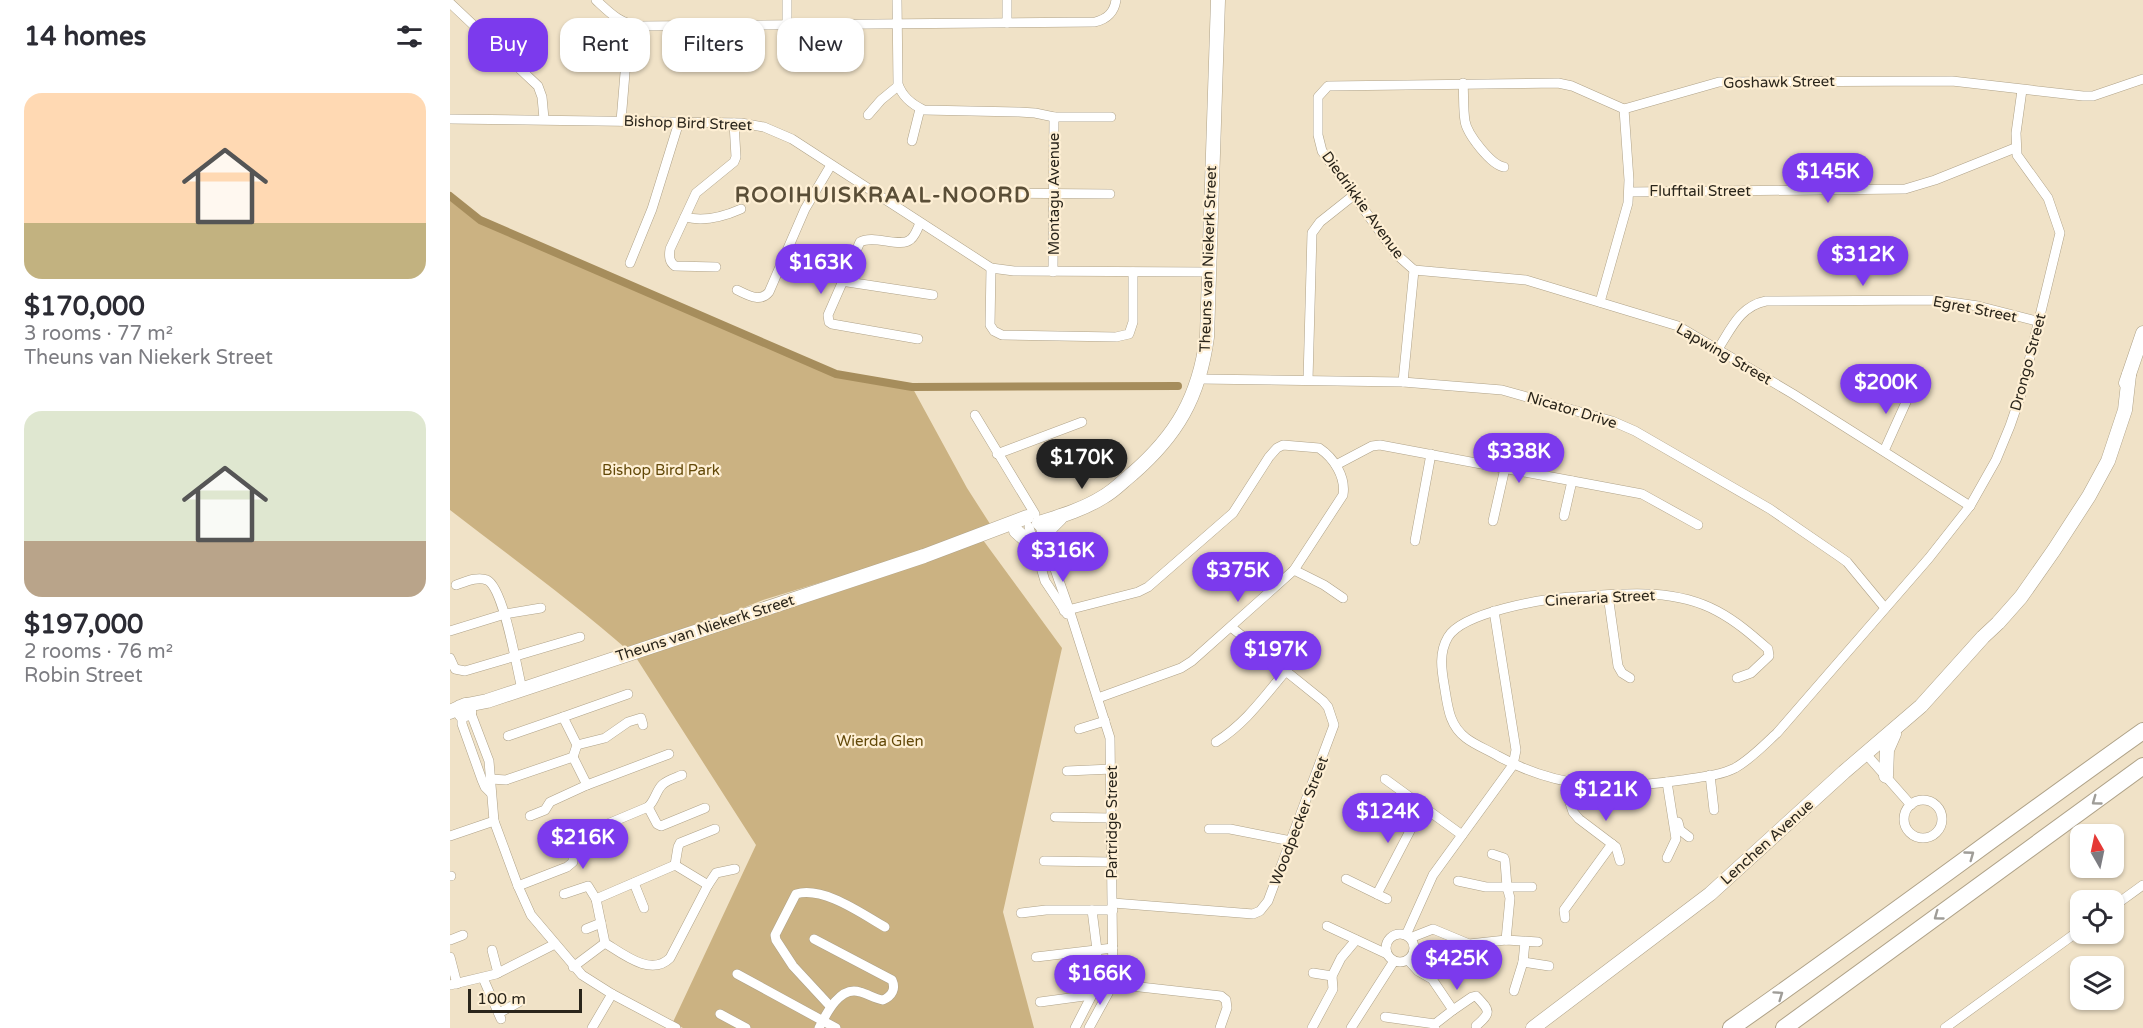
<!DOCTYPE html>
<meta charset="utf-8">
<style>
body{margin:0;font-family:"Varela Round",sans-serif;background:#f2f2f3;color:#2b2b33;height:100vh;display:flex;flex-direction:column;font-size:22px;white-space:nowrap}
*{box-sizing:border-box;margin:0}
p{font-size:20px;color:#7c7c81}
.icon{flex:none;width:33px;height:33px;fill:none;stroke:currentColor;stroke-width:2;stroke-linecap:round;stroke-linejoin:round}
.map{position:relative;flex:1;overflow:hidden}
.panel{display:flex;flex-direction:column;background:#fff;width:450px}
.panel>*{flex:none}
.top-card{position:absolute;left:18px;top:18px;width:570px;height:54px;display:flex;gap:12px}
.needle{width:39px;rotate:351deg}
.buttons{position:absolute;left:1620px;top:824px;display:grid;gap:12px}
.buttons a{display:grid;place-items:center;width:54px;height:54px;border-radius:12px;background:#fff;box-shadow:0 2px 4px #0004;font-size:30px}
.scale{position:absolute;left:18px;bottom:15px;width:114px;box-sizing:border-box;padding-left:6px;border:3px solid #2a251b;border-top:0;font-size:16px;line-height:21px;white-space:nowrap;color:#2a251b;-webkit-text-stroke:4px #feefd4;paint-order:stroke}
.price{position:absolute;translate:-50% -51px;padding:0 14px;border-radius:21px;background:#7c3aed;color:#fff;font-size:20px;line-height:39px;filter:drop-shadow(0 2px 3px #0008)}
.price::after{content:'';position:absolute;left:50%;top:36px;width:18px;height:14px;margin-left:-9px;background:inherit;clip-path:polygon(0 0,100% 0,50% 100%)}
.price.active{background:#222;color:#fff}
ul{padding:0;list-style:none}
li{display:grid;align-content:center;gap:12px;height:318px;padding:0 24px}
li span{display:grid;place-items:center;height:186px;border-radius:18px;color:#555}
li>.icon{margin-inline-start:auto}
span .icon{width:108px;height:108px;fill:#fffc;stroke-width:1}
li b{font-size:26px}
h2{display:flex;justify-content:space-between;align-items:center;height:72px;padding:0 24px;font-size:26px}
.chip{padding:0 21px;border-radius:18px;background:#fff;box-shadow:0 2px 4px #0004;font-size:21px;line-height:54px}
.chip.active{background:#7c3aed;color:#fff}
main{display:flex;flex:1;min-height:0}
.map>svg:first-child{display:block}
.green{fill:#cbb282}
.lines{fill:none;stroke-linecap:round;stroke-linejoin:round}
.canal{stroke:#a68d5c;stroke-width:8}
.street-casing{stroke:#afa288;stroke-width:10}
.secondary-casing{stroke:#afa288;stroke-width:15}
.highway-casing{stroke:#afa288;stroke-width:18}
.street{stroke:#fff;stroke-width:9}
.secondary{stroke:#fff;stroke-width:14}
.highway{stroke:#fff;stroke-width:16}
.oneway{stroke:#9f9d98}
.labels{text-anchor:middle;stroke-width:4.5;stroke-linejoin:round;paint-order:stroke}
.street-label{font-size:15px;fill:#2a251b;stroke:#feefd4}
.park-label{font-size:15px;fill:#624808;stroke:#feefd4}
.district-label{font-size:21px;font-weight:bold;letter-spacing:1.5px;fill:#5a4e37;stroke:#feefd4}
</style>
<main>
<section class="panel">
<h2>14 homes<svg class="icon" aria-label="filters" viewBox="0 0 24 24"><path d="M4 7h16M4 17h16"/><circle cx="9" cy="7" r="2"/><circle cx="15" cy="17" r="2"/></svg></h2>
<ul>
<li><span style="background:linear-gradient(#ffd9b3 70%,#c2b280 0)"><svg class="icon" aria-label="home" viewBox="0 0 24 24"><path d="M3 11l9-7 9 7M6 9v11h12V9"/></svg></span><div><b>$170,000</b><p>3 rooms · 77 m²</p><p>Theuns van Niekerk Street</p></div></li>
<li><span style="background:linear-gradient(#dfe7d0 70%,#b9a48a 0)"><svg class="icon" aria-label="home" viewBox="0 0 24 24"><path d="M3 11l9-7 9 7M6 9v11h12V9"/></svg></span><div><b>$197,000</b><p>2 rooms · 76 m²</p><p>Robin Street</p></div></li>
</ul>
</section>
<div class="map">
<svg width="1693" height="1028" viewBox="0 0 1693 1028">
<rect width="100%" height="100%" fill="#f0e2c7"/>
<g class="green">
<path d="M0,196L30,220L386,374L462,387L517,488L542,527L503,542L313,600L181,653C123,602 61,557 0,510Z"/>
<path d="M533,540L612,648L553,912L584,1028H233L223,1022L306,845L185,656Z"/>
</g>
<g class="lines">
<path class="canal" d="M0,196L30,220L386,374L462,387L728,386"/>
<g class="street-casing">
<g id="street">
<path d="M146,0C160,13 170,24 190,26L645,22C657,19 664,13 666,0"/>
<path d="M447,0L448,84C452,96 463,105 474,110L569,112L585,113L604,117H661"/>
<path d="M557,0V23"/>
<path d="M0,3L88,86L92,97L94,119"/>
<path d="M337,25V0"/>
<path d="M1013,83C1014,95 1013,109 1015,121C1017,134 1041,165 1054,167"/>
<path d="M418,115L431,100L448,86"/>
<path d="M0,119L291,123L314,127L342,139L541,268L564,271L758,272"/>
<path d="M171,121L179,25"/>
<path d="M462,141L470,109"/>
<path d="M1179,192L1455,189L1485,180L1565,148"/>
<path d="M548,193L660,194"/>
<path d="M235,217C254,222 273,217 291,209"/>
<path d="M180,263L202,209L229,122"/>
<path d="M266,267L225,266C219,262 219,256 220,249L246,193L284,162L286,157L284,123"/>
<path d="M541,268L540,325L544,331L552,335L666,337L679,334L683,322V272"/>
<path d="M964,270L1076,280L1228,326L1343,394L1520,506"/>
<path d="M603,272L604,117"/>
<path d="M391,281L483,295"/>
<path d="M287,290C298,295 310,303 319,292L355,209L381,165"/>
<path d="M1150,302L1178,203L1179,180L1174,109"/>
<path d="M468,339L382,324L379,322L378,315L410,242C424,234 451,249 461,239C465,236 468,228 470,223"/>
<path d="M1268,349C1281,329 1290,306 1316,301L1487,300L1528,306L1590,322"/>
<path d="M749,379L953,382L1052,390L1162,421L1185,431L1320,509L1390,557L1397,562L1435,608"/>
<path d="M858,380L862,233L870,222L904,195"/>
<path d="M953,382L964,270L946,254L872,151L868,135V97L878,86L1108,83L1122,86L1174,109L1269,82L1502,81L1633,96H1643L1693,79"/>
<path d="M525,415L585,514"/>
<path d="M1434,451L1462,389"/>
<path d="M547,454L632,422"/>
<path d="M886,465L922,446L930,445L1192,494L1248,525"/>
<path d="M1114,516L1122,481"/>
<path d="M1043,521L1055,468"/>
<path d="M589,524L619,609L660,738L663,984L639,1028"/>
<path d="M579,527L595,581L617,614"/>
<path d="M965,541L981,454"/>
<path d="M844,570L874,585L893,598"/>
<path d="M6,585C15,582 27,576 37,580C54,588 67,670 72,689"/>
<path d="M1158,595L1168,666L1172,673L1180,678"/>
<path d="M614,611L688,592L698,587L783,513L819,457L827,448L833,445L869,448C884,458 896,477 893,495L844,570L742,661L731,668L648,698"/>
<path d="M0,631L55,614L91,608"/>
<path d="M0,658L5,669L15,671L130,637"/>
<path d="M1287,678L1301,673L1319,656L1318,649C1302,635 1286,621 1267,611C1222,587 1170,594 1121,597C1093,599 1013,612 998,637C988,654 992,672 995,690C998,709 1000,726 1016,738C1025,745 1038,750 1048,756C1110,790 1164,790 1232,780C1250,777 1269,776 1285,768C1301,759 1314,745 1327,733L1479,558L1520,506L1546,460L1560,426L1571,394L1610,233L1598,198L1567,155L1566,133L1572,90"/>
<path d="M20,711L39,761L44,821L68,886L81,915L132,975L162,994L226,1028"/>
<path d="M12,715V724L32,780L35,787L41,793"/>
<path d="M113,717L178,694"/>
<path d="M629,729L655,721"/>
<path d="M766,742C796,723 813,698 835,672"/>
<path d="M127,745L155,738L178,722L191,718L193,725"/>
<path d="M1416,754L1461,805"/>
<path d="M123,757L137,785"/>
<path d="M617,771L662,769"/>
<path d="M1260,775L1264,810"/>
<path d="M41,779L56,780L123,757L127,745L113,717L58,736"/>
<path d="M935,779L1012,835"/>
<path d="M1119,783L1118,797L1123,812L1129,819L1166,847L1170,861"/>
<circle cx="1473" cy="819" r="19"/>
<path d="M198,807L207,824L211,826L255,808"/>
<path d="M80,816L95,810L100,802L137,785L219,754"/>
<path d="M605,817L661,818"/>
<path d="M1228,822L1230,830L1239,837"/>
<path d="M152,827L163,852"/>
<path d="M759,829H780L841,841"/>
<path d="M0,836L44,821"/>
<path d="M117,841L198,807C205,801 206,791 212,785C217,780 225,778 232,775"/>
<path d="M1042,854L1054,858L1055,861L1057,887L1060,898L1056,940"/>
<path d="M1217,858L1226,839L1217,782"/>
<path d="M594,861L661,862"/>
<path d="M225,865L258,885L220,958C201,977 173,954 155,943L146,899Z"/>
<path d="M225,865L228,847L230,843L265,829"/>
<path d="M0,876H1"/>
<path d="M896,879L937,899"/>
<path d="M1008,881L1036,887H1082"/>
<path d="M184,883L194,908"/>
<path d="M258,885L266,873L285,869"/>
<path d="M68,886L117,867L123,862V854L110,828"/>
<path d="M114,894L138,886L146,899"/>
<path d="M927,894L973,806"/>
<path d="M663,903L803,914L810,911L818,901L884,725L878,707L873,701L781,627"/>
<path d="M1664,906L1693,885"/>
<path d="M571,913L596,910H663"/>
<path d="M1115,918L1114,910L1162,844"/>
<path d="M877,926L937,954"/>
<path d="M136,929L151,923"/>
<circle cx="950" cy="948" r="14"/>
<path d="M956,935L983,875L1063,765L1066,750L1044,611"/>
<path d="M960,938L983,929L1019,944L1056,940L1088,942"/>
<path d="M364,939L442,980C446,989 442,996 433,1000C425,999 418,994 410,992C390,985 376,1014 369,1028"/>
<path d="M0,940L13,935"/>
<path d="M42,950L48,973"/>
<path d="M0,957L7,984"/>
<path d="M586,957L663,948"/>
<path d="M958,960L968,971L982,979L1003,1010L985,1024V1028"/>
<path d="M1073,962L1099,966"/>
<path d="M123,967L155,943"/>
<path d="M863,973L882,976"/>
<path d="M287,974L386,1028"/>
<path d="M33,978L51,1019"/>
<path d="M663,984L771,996L776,1000L777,1008L770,1028"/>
<path d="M0,985L46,974L105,944"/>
<path d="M1064,991L1073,962L1075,942"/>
<path d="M590,1002L642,995L646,990L647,950L642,910"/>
<path d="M380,1006L343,966L326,940L325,935L346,894C374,886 412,914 435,927"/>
<path d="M1003,1010L1022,997L1026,996C1040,1011 1042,1012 1026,1026"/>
<path d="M49,1013L69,1002"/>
<path d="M270,1014L296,1028"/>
<path d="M935,1017L985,1024"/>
<path d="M142,1028L162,994"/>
<path d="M625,1028L642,995"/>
<path d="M862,1028L883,989L882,976L891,958L906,940"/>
<path d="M901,1028L944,961"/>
<path d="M1495,1028L1630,930"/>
</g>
</g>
<g class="secondary-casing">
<g id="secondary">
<path d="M1676,383L1693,333"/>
<path d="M589,523C611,516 634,509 653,497C664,491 672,482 682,474C727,435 749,397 757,337L768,0"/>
<path d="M566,531L584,547"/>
<path d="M597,545L600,528L610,518"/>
<path d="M17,705L37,701L474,556L577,517"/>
<path d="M0,712L15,705L19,707V713L12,715L9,711L10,707"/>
<path d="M1436,776L1437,750L1444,734"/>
<path d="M1083,1028L1260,894L1394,772L1471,706L1533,637L1548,623L1571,597L1604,550L1639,496L1658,461L1675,410L1679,375"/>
</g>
</g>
<g class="highway-casing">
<g id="highway">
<path d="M1281,1028C1420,931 1555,829 1693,731"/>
<path d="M1334,1028L1693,766"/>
</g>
</g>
<use href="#street" class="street"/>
<use href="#secondary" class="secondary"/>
<use href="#highway" class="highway"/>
</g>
<defs><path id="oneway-chevron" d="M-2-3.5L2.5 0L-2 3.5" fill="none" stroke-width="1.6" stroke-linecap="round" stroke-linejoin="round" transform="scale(1.5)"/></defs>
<g class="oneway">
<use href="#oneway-chevron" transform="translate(1646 801) rotate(144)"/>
<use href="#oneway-chevron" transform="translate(1520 855) rotate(-36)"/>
<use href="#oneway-chevron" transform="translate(1488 916) rotate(144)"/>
<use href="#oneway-chevron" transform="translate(1329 995) rotate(-35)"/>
</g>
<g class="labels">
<g class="street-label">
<text transform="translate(1329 82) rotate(-1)" y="5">Goshawk Street</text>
<text transform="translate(238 123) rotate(2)" y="5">Bishop Bird Street</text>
<text x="1250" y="196">Flufftail Street</text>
<text transform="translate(604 194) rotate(-90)" y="5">Montagu Avenue</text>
<text transform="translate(913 205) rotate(54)" y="5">Diedrikkie Avenue</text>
<text transform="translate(758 259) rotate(-88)" y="5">Theuns van Niekerk Street</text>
<text transform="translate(1525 309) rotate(11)" y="5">Egret Street</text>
<text transform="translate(1274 354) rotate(30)" y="5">Lapwing Street</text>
<text transform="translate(1578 362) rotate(-75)" y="5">Drongo Street</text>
<text transform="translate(1122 410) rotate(17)" y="5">Nicator Drive</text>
<text transform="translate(1150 598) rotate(-3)" y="5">Cineraria Street</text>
<text transform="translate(255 628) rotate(-18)" y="5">Theuns van Niekerk Street</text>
<text transform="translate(849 821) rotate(-69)" y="5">Woodpecker Street</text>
<text transform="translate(662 822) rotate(-90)" y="5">Partridge Street</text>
<text transform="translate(1317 842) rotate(-42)" y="5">Lenchen Avenue</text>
</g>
<g class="park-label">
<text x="211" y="475">Bishop Bird Park</text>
<text x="430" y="746">Wierda Glen</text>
</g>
<g class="district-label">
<text x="433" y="202">ROOIHUISKRAAL-NOORD</text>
</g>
</g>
</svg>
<div class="buttons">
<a><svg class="needle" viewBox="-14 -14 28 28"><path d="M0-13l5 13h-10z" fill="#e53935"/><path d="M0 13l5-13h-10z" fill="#7c7c81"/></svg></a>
<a><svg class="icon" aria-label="locate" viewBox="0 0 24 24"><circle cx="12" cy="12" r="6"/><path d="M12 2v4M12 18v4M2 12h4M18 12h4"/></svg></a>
<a><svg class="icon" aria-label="layers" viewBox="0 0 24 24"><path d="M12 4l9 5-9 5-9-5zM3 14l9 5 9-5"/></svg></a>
</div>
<div class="scale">100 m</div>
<b class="price" style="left:1378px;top:204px">$145K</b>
<b class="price" style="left:1413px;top:287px">$312K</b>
<b class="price" style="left:371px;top:295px">$163K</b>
<b class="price" style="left:1436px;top:415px">$200K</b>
<b class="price" style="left:1069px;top:484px">$338K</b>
<b class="price active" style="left:632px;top:490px">$170K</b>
<b class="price" style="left:613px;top:583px">$316K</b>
<b class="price" style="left:788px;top:603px">$375K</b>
<b class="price" style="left:826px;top:682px">$197K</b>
<b class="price" style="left:1156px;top:822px">$121K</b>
<b class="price" style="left:938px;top:844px">$124K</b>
<b class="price" style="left:133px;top:870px">$216K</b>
<b class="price" style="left:1007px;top:991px">$425K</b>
<b class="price" style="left:650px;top:1006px">$166K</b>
<div class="top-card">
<a class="chip active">Buy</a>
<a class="chip">Rent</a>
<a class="chip">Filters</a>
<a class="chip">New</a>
</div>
</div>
</main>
